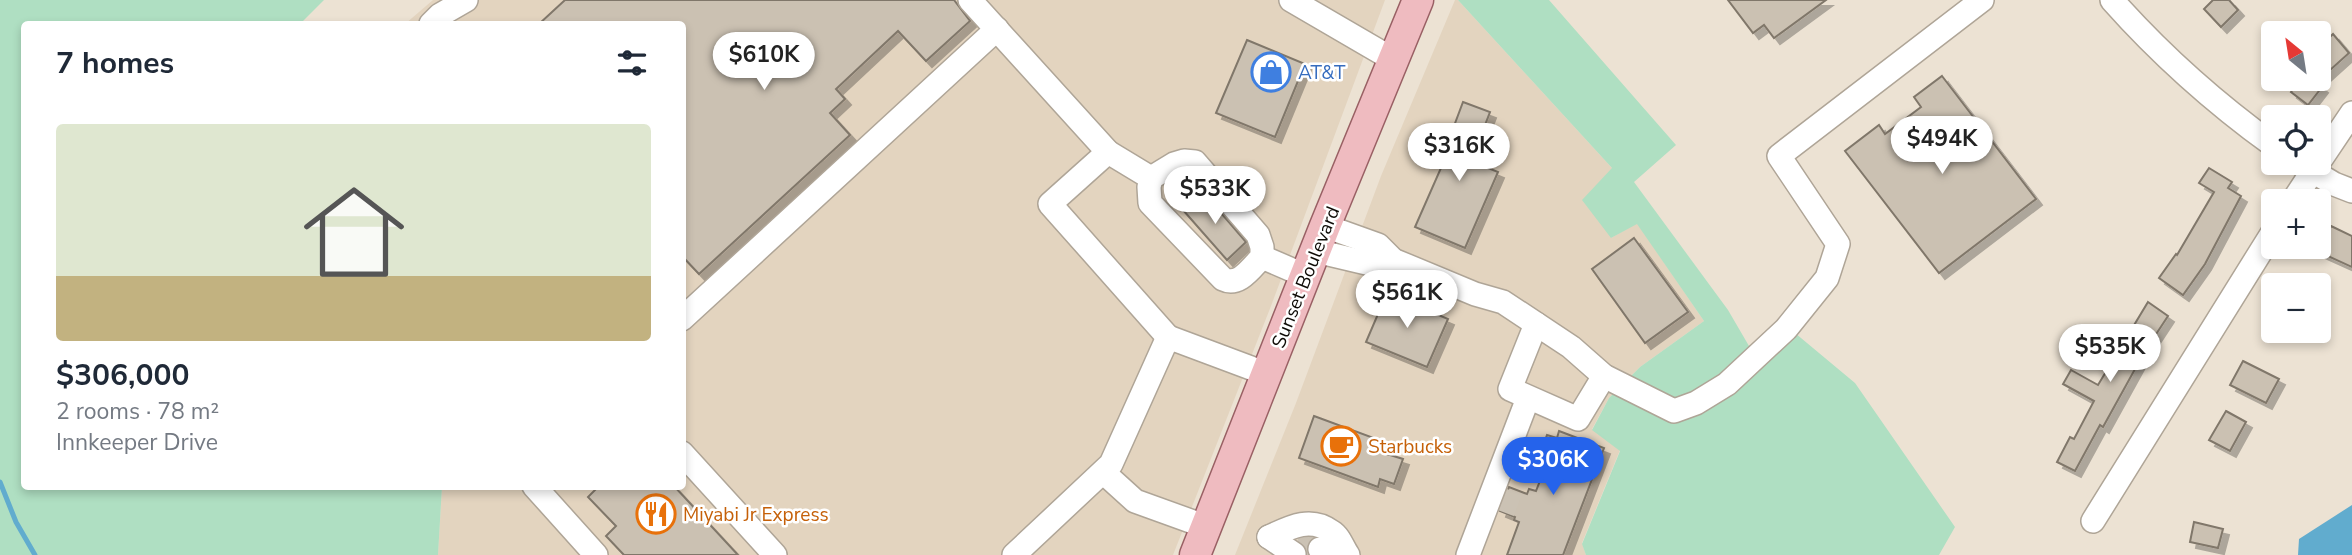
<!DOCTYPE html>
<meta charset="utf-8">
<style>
body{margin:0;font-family:"Nunito Sans",sans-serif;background:#f6f6f7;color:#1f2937;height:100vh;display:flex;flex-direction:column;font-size:26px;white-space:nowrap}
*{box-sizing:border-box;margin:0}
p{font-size:23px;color:#747a83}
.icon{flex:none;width:38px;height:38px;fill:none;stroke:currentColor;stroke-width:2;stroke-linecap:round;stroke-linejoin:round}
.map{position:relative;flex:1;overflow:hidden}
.panel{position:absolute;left:21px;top:21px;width:665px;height:469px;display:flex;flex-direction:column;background:#fff;border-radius:7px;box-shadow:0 4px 10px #0003}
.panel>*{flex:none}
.needle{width:46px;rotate:330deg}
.controls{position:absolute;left:2261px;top:21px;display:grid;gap:14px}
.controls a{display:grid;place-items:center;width:70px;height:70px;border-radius:7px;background:#fff;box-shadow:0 4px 10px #0003;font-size:35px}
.price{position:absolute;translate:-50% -60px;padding:0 16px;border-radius:24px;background:#fff;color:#222;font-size:23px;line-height:46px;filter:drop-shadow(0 2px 4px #0008)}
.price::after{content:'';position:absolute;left:50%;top:42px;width:21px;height:16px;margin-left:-10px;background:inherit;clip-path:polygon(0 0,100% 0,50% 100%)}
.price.selected{background:#2563eb;color:#fff}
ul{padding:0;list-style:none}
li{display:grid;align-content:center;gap:14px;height:371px;padding:0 35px}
li span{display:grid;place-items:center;height:217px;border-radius:7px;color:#555}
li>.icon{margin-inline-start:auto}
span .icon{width:126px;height:126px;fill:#fffc;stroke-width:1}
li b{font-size:30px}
h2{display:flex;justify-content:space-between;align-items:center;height:84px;padding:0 35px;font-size:30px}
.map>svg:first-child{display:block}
.built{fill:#e3d4bf}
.green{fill:#afdfc2}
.water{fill:#61acce}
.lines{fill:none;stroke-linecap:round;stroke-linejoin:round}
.stream{stroke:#61acce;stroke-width:5}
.building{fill:#cbc1b2;stroke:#80776a;stroke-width:2;filter:url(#shadow)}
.minor-tunnel{stroke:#cbc2b4;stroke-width:23;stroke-dasharray:23 11;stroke-linecap:butt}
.minor-casing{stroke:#afa597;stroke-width:26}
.major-casing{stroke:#996064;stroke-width:33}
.minor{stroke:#fff;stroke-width:23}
.major{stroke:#efbbc0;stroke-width:30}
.labels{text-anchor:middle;stroke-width:5;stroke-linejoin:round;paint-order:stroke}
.shop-label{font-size:19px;fill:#366cbe;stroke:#fff;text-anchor:start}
.street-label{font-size:19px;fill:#0e0b06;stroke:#fff}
.food-label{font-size:19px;fill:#c56008;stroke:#fff;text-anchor:start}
</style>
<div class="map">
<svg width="2352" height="555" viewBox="0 0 2352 555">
<defs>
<filter id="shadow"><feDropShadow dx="6" dy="6" stdDeviation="0" flood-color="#0004"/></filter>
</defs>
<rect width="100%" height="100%" fill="#ece2d3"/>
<g class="built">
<path d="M433,0H1385L1271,306L1173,555H438L442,487L682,486V24H405Z"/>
<path d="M1455,0H1458L1612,168L1611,238L1637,223L1704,321L1640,367L1609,398L1592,429L1620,450L1582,543L1586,555H1235L1296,403L1381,176Z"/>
</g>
<g class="green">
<path d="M0,0H324L300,24H24V486L442,487L438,555H0Z"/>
<path d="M1458,0H1549L1676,145L1634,182L1728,310L1749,346L1795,333L1855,383L1955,527L1939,555H1586L1582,544L1620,451L1592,430L1609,398L1640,367L1704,321L1637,224L1611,238L1582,200L1612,168Z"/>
</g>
<path class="water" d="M2352,505V555H2298L2299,539Z"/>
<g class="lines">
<path class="stream" d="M0,482L16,522L35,555"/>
</g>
<g class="building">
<path d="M565,0H954L970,21L926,61L898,31L836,89L845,99L830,113L850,135L699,274L682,256V24H539Z"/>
<path d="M1728,0H1826L1774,38L1764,25L1753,33Z"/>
<path d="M2213,0H2229L2238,10L2221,27L2204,9Z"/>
<path d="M2333,34L2349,53L2319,80V47Z"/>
<path d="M1247,40L1305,64L1275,137L1216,113Z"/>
<path d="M1942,76L2036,199L1939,273L1845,151L1879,125L1885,134L1921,107L1914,97Z"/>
<path d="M2301,79H2312L2322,87L2308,105L2291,92Z"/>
<path d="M1463,102L1490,112L1471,161L1498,172L1465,248L1415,227L1452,143L1448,142Z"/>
<path d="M2209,168L2232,182L2228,188L2241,196L2205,264L2183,295L2159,278L2176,254L2177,255L2214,192L2199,183Z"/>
<path d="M1203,192L1246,242L1227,260L1183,210Z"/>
<path d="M2331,226L2352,236V267L2319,252Z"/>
<path d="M1634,238L1688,312L1645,343L1592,269Z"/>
<path d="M1387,293L1448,319L1427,367L1366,342Z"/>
<path d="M2148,302L2168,316L2145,351L2103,427L2100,425L2075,471L2057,462L2070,437L2074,439L2094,401L2063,384L2071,370L2098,385Z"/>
<path d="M2243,361L2279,379L2266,403L2230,385Z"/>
<path d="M2226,411L2246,422L2230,451L2209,440Z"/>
<path d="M1314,416L1390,444L1387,454L1403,459L1394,484L1380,479L1378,487L1299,458Z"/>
<path d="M1559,431L1604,448L1563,555H1507L1519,522L1514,520L1515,517L1500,511L1509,487L1527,494L1529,489L1536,491L1548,460L1539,457L1547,435L1557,438Z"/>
<path d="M599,486H674L738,555H624L606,536L616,526L588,497Z"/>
<path d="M2194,522L2223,529L2218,548L2190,542Z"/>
</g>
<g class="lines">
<g class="minor-tunnel">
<path d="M1503,512L1512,488"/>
<path d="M1297,543L1320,549"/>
</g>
<g class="minor-casing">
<g id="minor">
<path d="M970,0L1108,152L1151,178"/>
<path d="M1291,0L1394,60"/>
<path d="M2112,0C2160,54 2215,103 2273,145"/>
<path d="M431,24L440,15L466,0"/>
<path d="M1108,152L1050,204L1168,337"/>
<path d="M1184,161L1195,162L1258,235L1262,247V257C1251,268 1239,287 1223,279L1150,203L1149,187L1151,178L1174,164Z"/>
<path d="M2319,162L2352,113"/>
<path d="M2299,163L2334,184L2352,191"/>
<path d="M2293,201L2318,163"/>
<path d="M1325,226L1378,245L1393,260L1475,294L1503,302L1571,347L1604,376L1674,411L1696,403L1727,384L1786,329L1827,278L1838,244L1779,156L1982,0"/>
<path d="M1316,251L1371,264L1393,260"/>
<path d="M1262,257L1306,276"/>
<path d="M682,319L997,29"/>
<path d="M1536,324L1510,389L1578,419L1604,376"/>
<path d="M682,453L775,555"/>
<path d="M1103,472L1135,501L1207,527"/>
<path d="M534,486L596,555"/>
<path d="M2093,521L2273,232"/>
<path d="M1269,537C1290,527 1311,516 1332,532C1339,536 1343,548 1348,555"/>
<path d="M1269,537L1294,554"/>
<path d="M1320,549L1331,555"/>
<path d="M1014,555L1111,464L1168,337L1267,374"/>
<path d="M1468,555L1528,398"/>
</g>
</g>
<g class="major-casing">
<path id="major" d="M1195,555L1325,226L1418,0"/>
</g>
<use href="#minor" class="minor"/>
<use href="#major" class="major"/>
</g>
<defs>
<g id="shop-ring" transform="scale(2.0125)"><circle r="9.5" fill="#fff" stroke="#3f7fe0" stroke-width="1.5"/><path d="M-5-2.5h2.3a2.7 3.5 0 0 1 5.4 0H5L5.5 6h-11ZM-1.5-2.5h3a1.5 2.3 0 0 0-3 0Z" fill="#3f7fe0"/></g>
<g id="cafe-ring" transform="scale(2.0125)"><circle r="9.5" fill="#fff" stroke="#e8710a" stroke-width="1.5"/><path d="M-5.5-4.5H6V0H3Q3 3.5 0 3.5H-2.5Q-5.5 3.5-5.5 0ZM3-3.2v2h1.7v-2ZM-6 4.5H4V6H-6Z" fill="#e8710a"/></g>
<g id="restaurant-ring" transform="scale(2.0125)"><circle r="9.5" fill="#fff" stroke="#e8710a" stroke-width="1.5"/><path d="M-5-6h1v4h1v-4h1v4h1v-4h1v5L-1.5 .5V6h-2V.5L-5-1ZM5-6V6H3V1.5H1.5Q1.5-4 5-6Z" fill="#e8710a"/></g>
</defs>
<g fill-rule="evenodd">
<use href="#shop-ring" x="1271" y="72"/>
<use href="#cafe-ring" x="1341" y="446"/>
<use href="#restaurant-ring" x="656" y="514"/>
</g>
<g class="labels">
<g class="shop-label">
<text x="1298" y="79">AT&amp;T</text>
</g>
<g class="street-label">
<text transform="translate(1305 277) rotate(-68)" y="7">Sunset Boulevard</text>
</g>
<g class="food-label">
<text x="1368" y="453">Starbucks</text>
<text x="683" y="521">Miyabi Jr Express</text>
</g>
</g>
</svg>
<div class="controls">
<a><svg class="needle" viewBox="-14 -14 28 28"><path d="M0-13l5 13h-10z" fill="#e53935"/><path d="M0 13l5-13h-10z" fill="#747a83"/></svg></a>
<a><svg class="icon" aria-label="locate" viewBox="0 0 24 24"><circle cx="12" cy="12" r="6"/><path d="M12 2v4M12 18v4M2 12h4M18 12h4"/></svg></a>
<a>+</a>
<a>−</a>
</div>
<b class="price" style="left:764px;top:92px">$610K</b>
<b class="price" style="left:1942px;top:176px">$494K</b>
<b class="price" style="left:1459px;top:183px">$316K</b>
<b class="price" style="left:1215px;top:226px">$533K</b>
<b class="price" style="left:1407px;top:330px">$561K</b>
<b class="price" style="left:2110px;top:384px">$535K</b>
<b class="price selected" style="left:1553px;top:497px">$306K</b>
<section class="panel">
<h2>7 homes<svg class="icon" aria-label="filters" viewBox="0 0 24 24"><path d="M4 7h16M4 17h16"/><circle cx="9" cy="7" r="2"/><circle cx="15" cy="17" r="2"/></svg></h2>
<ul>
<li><span style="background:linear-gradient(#dfe7d0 70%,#c2b280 0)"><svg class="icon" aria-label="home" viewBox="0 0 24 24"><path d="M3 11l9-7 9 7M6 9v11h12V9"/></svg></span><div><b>$306,000</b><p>2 rooms · 78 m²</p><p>Innkeeper Drive</p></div></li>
</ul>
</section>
</div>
